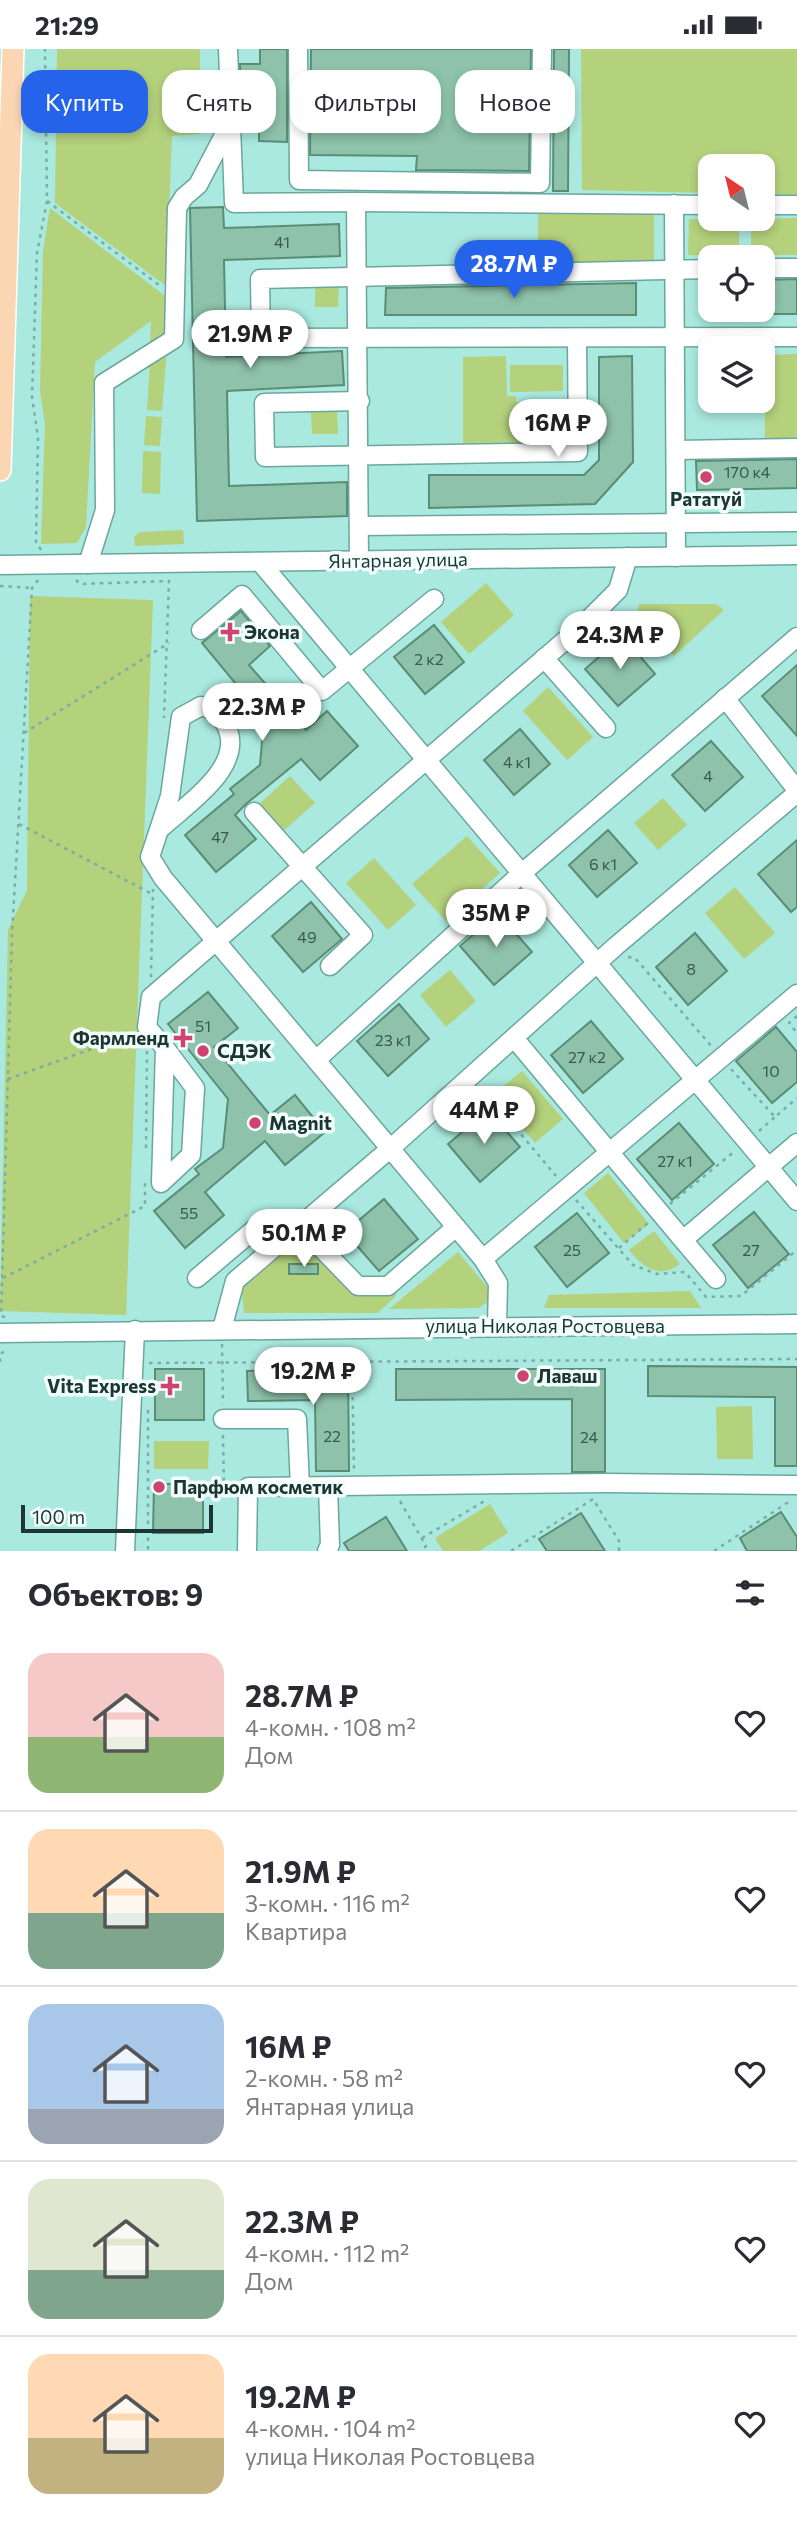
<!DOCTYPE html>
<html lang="ru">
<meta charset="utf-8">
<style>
body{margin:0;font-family:Commissioner,sans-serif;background:#f7f7f7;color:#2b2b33;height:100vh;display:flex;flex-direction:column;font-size:26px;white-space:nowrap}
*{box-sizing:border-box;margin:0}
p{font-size:23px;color:#7c7c81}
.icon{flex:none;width:38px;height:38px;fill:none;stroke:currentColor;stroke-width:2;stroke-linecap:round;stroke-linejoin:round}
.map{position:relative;height:1502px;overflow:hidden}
.side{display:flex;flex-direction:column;background:#fff;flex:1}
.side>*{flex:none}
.hud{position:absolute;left:21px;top:21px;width:756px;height:63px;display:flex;gap:14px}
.needle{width:46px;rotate:325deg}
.tools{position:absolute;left:698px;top:105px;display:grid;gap:14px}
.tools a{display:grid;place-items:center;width:77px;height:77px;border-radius:14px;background:#fff;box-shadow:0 4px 10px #0003;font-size:35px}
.scale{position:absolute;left:21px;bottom:18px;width:192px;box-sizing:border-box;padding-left:7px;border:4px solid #1d3633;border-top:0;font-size:19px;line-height:24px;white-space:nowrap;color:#1d3633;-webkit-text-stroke:5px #f3fffd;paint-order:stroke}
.price{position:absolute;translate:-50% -60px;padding:0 16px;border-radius:24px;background:#fff;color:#222;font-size:23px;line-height:46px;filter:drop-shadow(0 2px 4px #0008)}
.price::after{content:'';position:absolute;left:50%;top:42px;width:21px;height:16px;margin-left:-10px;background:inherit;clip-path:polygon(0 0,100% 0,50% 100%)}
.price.active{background:#2563eb;color:#fff}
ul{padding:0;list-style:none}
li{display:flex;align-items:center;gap:21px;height:175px;padding:0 28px}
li+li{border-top:2px solid #e1e1e2}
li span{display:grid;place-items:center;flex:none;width:196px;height:140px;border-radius:21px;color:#555}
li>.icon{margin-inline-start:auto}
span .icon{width:84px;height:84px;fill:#fffc;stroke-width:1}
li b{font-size:30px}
h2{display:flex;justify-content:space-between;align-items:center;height:84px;padding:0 28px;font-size:30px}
.pill{padding:0 24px;border-radius:21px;background:#fff;box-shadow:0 4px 10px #0003;font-size:24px;line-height:63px}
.pill.active{background:#2563eb;color:#fff}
.status{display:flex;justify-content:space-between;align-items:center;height:49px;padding:0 35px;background:#fff;direction:ltr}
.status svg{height:19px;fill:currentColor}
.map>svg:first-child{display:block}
.green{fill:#b4d17c}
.building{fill:#8ec2aa;stroke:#5a8d76;stroke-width:2}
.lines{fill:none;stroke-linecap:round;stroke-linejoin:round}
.minor-casing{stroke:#6aa79e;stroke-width:21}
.major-casing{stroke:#fff;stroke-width:24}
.path{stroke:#7bada5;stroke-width:2.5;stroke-dasharray:3.5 5;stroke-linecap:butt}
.minor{stroke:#fff;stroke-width:18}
.major{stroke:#fbd6b3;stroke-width:21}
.poi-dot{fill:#cf4372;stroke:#f3fffd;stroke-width:2.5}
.labels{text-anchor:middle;stroke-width:7;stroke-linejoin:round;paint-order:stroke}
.number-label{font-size:16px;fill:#395951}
.poi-label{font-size:19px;font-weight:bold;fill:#1d3633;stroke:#f3fffd;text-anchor:start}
.street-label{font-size:19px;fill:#1d3633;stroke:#f3fffd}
</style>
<div class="status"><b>21:29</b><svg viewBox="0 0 49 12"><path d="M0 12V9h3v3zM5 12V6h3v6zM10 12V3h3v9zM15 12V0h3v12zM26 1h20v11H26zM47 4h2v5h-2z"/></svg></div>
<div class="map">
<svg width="797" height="1502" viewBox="0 0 797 1502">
<rect width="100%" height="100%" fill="#aae9df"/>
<g class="green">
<path d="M57,0H200V85L172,87L166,237L55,154Z"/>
<path d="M581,0H797V146L763,145V117H710V144L582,141Z"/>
<path d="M50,159L169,250L167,284L150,296L151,272L95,313L86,478L77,494L41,495L45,375L40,342L43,202Z"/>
<rect x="538" y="162" width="116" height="52"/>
<path d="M797,169V206H751V170Z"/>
<path d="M689,170H739V207L688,206Z"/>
<path d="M315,236H339L338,258H315Z"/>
<path d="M167,299L162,362L147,361L150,311Z"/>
<path d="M797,305V389H765L764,306Z"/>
<path d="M506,307L507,347H516V353H566V393L463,394V308Z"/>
<path d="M510,316H563V342L510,343Z"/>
<path d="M311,363H337L338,385H312Z"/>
<path d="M146,367L162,368L160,397L144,396Z"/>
<path d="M143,402L161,403L160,445L142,444Z"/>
<path d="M183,481L184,495L135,497L134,488L140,483Z"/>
<path d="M486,534L514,566L469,605L441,573Z"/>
<path d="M30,547L153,551L126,1266L0,1262L8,881L27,841Z"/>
<path d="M639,555H716L724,561L674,607L637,566Z"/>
<path d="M548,638L593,688L567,711L523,662Z"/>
<path d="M290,727L315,754L281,784L257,757Z"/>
<path d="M663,749L687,776L658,801L634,774Z"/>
<path d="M467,787L500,824L446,872L412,835Z"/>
<path d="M374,809L416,856L388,881L346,834Z"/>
<path d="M735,838L775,884L744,910L705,864Z"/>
<path d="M450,921L476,952L446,978L420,946Z"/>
<path d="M522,1022L563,1070L535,1094L494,1045Z"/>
<path d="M608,1124L649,1175L624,1194L584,1144Z"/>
<path d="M654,1182L680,1215C660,1231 642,1218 629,1201Z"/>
<path d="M301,1198L302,1205L329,1207L354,1241L388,1240L397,1246L378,1264H244L241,1235L282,1200L288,1206Z"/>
<path d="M458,1203L489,1240L488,1253L478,1259L389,1260Z"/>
<path d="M690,1242L701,1259H544L549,1246Z"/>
<path d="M752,1357L753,1410H717L716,1358Z"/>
<path d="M154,1392H209L208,1420H154Z"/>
<path d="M490,1455L508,1484L479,1502H443L435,1489Z"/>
</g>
<g class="building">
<path d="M260,0H287V93L259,92V48H241L240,15H260Z"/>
<path d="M311,0H531L529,122L416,121L417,107L310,106Z"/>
<path d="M554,0H569L568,142H553Z"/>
<path d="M223,158L224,179L339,175L340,207L224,211L226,308L342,302L344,336L227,342L229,437L347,433V467L197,472L190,159Z"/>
<path d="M797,230V265H763V231Z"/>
<path d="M636,234V266H385L386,239Z"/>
<path d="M632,307L633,413L595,455L429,459V426H584L599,411V308Z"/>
<path d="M797,410V439L697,441L696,412Z"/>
<path d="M241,562L270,597L249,616L306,681L327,662L358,697L320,731L301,710L246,755L235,766L256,790L216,823L185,786L234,745L230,740L260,716L264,669L202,594Z"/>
<path d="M434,576L464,613L425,645L394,608Z"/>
<path d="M623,587L655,625L618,657L585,620Z"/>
<path d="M797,616V687L762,647Z"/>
<path d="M520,680L550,715L514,746L484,711Z"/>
<path d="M711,692L743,728L705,762L672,726Z"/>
<path d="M608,781L637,814L597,848L569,816Z"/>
<path d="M797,791V858L791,863L758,825Z"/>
<path d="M311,853L342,890L303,923L272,887Z"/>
<path d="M498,864L532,903L494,936L460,897Z"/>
<path d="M695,884L727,922L688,956L656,918Z"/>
<path d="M208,943L238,979L214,998L270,1066L295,1046L325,1083L285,1116L265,1092L205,1143L224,1166L185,1199L154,1162L199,1125L195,1120L223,1099L228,1050L168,975Z"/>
<path d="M399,955L429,990L388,1027L357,992Z"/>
<path d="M591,972L623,1010L583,1044L551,1006Z"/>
<path d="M776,978L797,1003V1033L772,1054L736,1012Z"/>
<path d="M488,1061L520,1098L480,1133L448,1095Z"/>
<path d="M679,1074L714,1115L672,1151L637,1110Z"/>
<path d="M384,1150L418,1190L379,1222L345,1183Z"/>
<path d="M754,1163L789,1205L748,1239L713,1196Z"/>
<path d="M577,1164L609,1204L567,1238L535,1198Z"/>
<rect x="289" y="1215" width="29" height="10"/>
<path d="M648,1317L797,1318V1417H775V1348L648,1347Z"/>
<rect x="155" y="1320" width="49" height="51"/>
<path d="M348,1320L349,1422H316L315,1351L248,1352L247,1322Z"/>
<path d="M396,1320H605V1423H572V1350L396,1351Z"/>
<path d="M154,1435H203V1484H153Z"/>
<path d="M781,1463L797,1488V1502H747L740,1489Z"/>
<path d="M581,1464L605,1502H547L539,1490Z"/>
<path d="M386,1468L407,1502H349L344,1494Z"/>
</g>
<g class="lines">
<g class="minor-casing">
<g id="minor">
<path d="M228,0L234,154L356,153L359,511"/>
<path d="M298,0L299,131L540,134L542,0"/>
<path d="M356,153L710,156"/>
<path d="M674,155L676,508"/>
<path d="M763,156H797"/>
<path d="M763,219H797"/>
<path d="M710,220L260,230L261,289L797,288"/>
<path d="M360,352L264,354L265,408L578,403L577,289"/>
<path d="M677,401L797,399"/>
<path d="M359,477L797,473"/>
<path d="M260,513L797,1152"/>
<path d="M88,515L105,461L104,334L174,290L177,159L184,148L198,136L230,75"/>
<path d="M0,516L797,506"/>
<path d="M201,581L242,546L322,642L434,550"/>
<path d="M544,609L606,679"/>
<path d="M725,649L797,741"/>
<path d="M254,763L363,886L330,917"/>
<path d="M161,779C186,756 242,720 228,681C223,668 215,661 201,657L181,668L170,747L150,808L163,829L483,1210L498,1234L497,1277"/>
<path d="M514,989L683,1191L797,1094"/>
<path d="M165,999L195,1039L191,1106L161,1134L165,999L147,978L151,948L583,576L618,541L628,508"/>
<path d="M316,1011L521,825L797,588"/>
<path d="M300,1177L358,1237H388L456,1178"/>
<path d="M683,1191L716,1230"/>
<path d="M483,1210L797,945"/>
<path d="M197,1229L257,1178L275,1196"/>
<path d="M222,1280L235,1232L391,1099L616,897L797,744"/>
<path d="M0,1284L797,1275"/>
<path d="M223,1370H297L300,1438"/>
<path d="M125,1502L135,1281"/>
<path d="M247,1502L248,1438L607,1434L797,1436"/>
<path d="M327,1502L330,1496L328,1438"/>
</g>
</g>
<g class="major-casing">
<path id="major" d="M0,421L13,0"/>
</g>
<g class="path">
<path d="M47,152L159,236"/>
<path d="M41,501L36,493L38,388L32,348L37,204L47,152L45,0"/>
<path d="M76,531L80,535L169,532L164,669"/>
<path d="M0,537L32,539"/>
<path d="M24,684L169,594"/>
<path d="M19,775L152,845"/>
<path d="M628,908L635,909L713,999"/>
<path d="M151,928L153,840"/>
<path d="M797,967L789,974L797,984"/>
<path d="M731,1020L775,1068L797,1049"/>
<path d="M8,1030L133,985"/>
<path d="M483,1040L556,1127"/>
<path d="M759,1082L775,1068"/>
<path d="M146,1099L147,1001"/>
<path d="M576,1151L633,1216L657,1225L685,1223L706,1248L741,1247L797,1201"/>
<path d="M670,1155L735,1102"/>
<path d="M619,1199L649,1173"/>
<path d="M3,1229L145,1157V1134"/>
<path d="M5,1268L1,1267L12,885L32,539L38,531"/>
<path d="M222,1295L223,1355"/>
<path d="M0,1313V1306L7,1299"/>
<path d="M149,1314L797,1310"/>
<path d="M352,1314L354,1422"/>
<path d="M148,1361V1502"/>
<path d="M223,1386L224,1439H234"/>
<path d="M400,1452L426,1497L421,1502"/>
<path d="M422,1489L488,1450"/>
<path d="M511,1502L593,1450L619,1492V1502"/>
<path d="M714,1502L790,1452"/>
</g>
<use href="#minor" class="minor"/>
<use href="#major" class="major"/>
</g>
<g class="poi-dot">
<circle cx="706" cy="428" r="7"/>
<path d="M226.5 572.5h7v7h7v7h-7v7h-7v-7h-7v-7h7z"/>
<path d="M179.5 978.5h7v7h7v7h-7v7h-7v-7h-7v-7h7z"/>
<circle cx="203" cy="1002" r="7"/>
<circle cx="255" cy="1074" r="7"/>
<circle cx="523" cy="1327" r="7"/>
<path d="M166.5 1326.5h7v7h7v7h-7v7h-7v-7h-7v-7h7z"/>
<circle cx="159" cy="1438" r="7"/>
</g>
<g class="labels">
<g class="number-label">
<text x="282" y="199">41</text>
<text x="747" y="429">170 к4</text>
<text x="429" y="616">2 к2</text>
<text x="517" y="719">4 к1</text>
<text x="708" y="733">4</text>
<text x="220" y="794">47</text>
<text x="603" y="821">6 к1</text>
<text x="307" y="894">49</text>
<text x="691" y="926">8</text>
<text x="203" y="983">51</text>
<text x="393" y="997">23 к1</text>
<text x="587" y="1014">27 к2</text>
<text x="771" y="1028">10</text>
<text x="675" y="1118">27 к1</text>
<text x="189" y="1170">55</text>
<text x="572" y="1207">25</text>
<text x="751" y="1207">27</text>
<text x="332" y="1393">22</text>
<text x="589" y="1394">24</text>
</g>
<g class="poi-label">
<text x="706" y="457" text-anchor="middle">Рататуй</text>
<text x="244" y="590">Экона</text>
<text x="169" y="996" text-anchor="end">Фармленд</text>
<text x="217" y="1009">СДЭК</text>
<text x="269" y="1081">Magnit</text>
<text x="537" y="1334">Лаваш</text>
<text x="156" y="1344" text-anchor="end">Vita Express</text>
<text x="173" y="1445">Парфюм косметик</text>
</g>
<g class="street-label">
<text transform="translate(398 511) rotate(-1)" y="7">Янтарная улица</text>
<text x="545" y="1284">улица Николая Ростовцева</text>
</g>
</g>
</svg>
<div class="tools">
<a><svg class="needle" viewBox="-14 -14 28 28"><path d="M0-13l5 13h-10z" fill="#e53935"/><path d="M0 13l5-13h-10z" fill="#7c7c81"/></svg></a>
<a><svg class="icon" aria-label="locate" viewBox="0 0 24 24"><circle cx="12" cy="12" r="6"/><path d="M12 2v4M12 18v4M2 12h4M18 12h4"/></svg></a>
<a><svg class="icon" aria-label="layers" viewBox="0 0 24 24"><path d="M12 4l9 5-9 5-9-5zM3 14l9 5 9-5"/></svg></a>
</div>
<div class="scale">100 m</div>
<b class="price active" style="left:514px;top:251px">28.7M ₽</b>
<b class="price" style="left:250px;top:321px">21.9M ₽</b>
<b class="price" style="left:558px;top:410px">16M ₽</b>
<b class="price" style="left:620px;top:622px">24.3M ₽</b>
<b class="price" style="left:262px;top:694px">22.3M ₽</b>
<b class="price" style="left:496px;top:900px">35M ₽</b>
<b class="price" style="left:484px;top:1097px">44M ₽</b>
<b class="price" style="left:304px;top:1220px">50.1M ₽</b>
<b class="price" style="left:313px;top:1358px">19.2M ₽</b>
<div class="hud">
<a class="pill active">Купить</a>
<a class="pill">Снять</a>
<a class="pill">Фильтры</a>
<a class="pill">Новое</a>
</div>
</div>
<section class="side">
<h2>Объектов: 9<svg class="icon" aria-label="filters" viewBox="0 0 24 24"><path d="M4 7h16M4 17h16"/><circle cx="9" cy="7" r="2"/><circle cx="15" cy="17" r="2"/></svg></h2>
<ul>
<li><span style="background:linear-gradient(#f6c9c9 60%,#8fb573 0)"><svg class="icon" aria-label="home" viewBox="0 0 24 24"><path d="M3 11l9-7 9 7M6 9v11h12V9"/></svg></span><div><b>28.7M ₽</b><p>4-комн. · 108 m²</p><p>Дом</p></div><svg class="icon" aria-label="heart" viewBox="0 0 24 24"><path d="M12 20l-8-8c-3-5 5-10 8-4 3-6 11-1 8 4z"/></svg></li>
<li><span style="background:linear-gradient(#ffd9b3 60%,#7fa58c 0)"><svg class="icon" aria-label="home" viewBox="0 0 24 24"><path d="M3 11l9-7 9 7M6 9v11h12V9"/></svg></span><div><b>21.9M ₽</b><p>3-комн. · 116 m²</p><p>Квартира</p></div><svg class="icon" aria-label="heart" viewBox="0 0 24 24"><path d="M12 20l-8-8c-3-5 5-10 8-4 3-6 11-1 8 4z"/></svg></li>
<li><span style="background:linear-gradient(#a9c7e8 75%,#9aa5b1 0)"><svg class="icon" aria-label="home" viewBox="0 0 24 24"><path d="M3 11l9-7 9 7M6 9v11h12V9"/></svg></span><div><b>16M ₽</b><p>2-комн. · 58 m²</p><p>Янтарная улица</p></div><svg class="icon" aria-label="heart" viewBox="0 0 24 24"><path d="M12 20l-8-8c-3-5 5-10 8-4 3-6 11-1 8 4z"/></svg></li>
<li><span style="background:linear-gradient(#dfe7d0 65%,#7fa58c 0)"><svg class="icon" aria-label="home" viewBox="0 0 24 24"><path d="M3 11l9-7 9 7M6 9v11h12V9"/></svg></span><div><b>22.3M ₽</b><p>4-комн. · 112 m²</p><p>Дом</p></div><svg class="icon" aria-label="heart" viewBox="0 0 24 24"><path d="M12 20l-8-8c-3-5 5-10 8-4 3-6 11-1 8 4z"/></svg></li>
<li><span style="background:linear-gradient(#ffd9b3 60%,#c2b280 0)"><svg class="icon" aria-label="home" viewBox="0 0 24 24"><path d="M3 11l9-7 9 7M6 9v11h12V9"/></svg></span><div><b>19.2M ₽</b><p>4-комн. · 104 m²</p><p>улица Николая Ростовцева</p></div><svg class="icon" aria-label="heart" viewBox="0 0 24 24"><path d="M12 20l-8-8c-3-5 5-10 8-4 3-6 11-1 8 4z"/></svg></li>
</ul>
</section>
